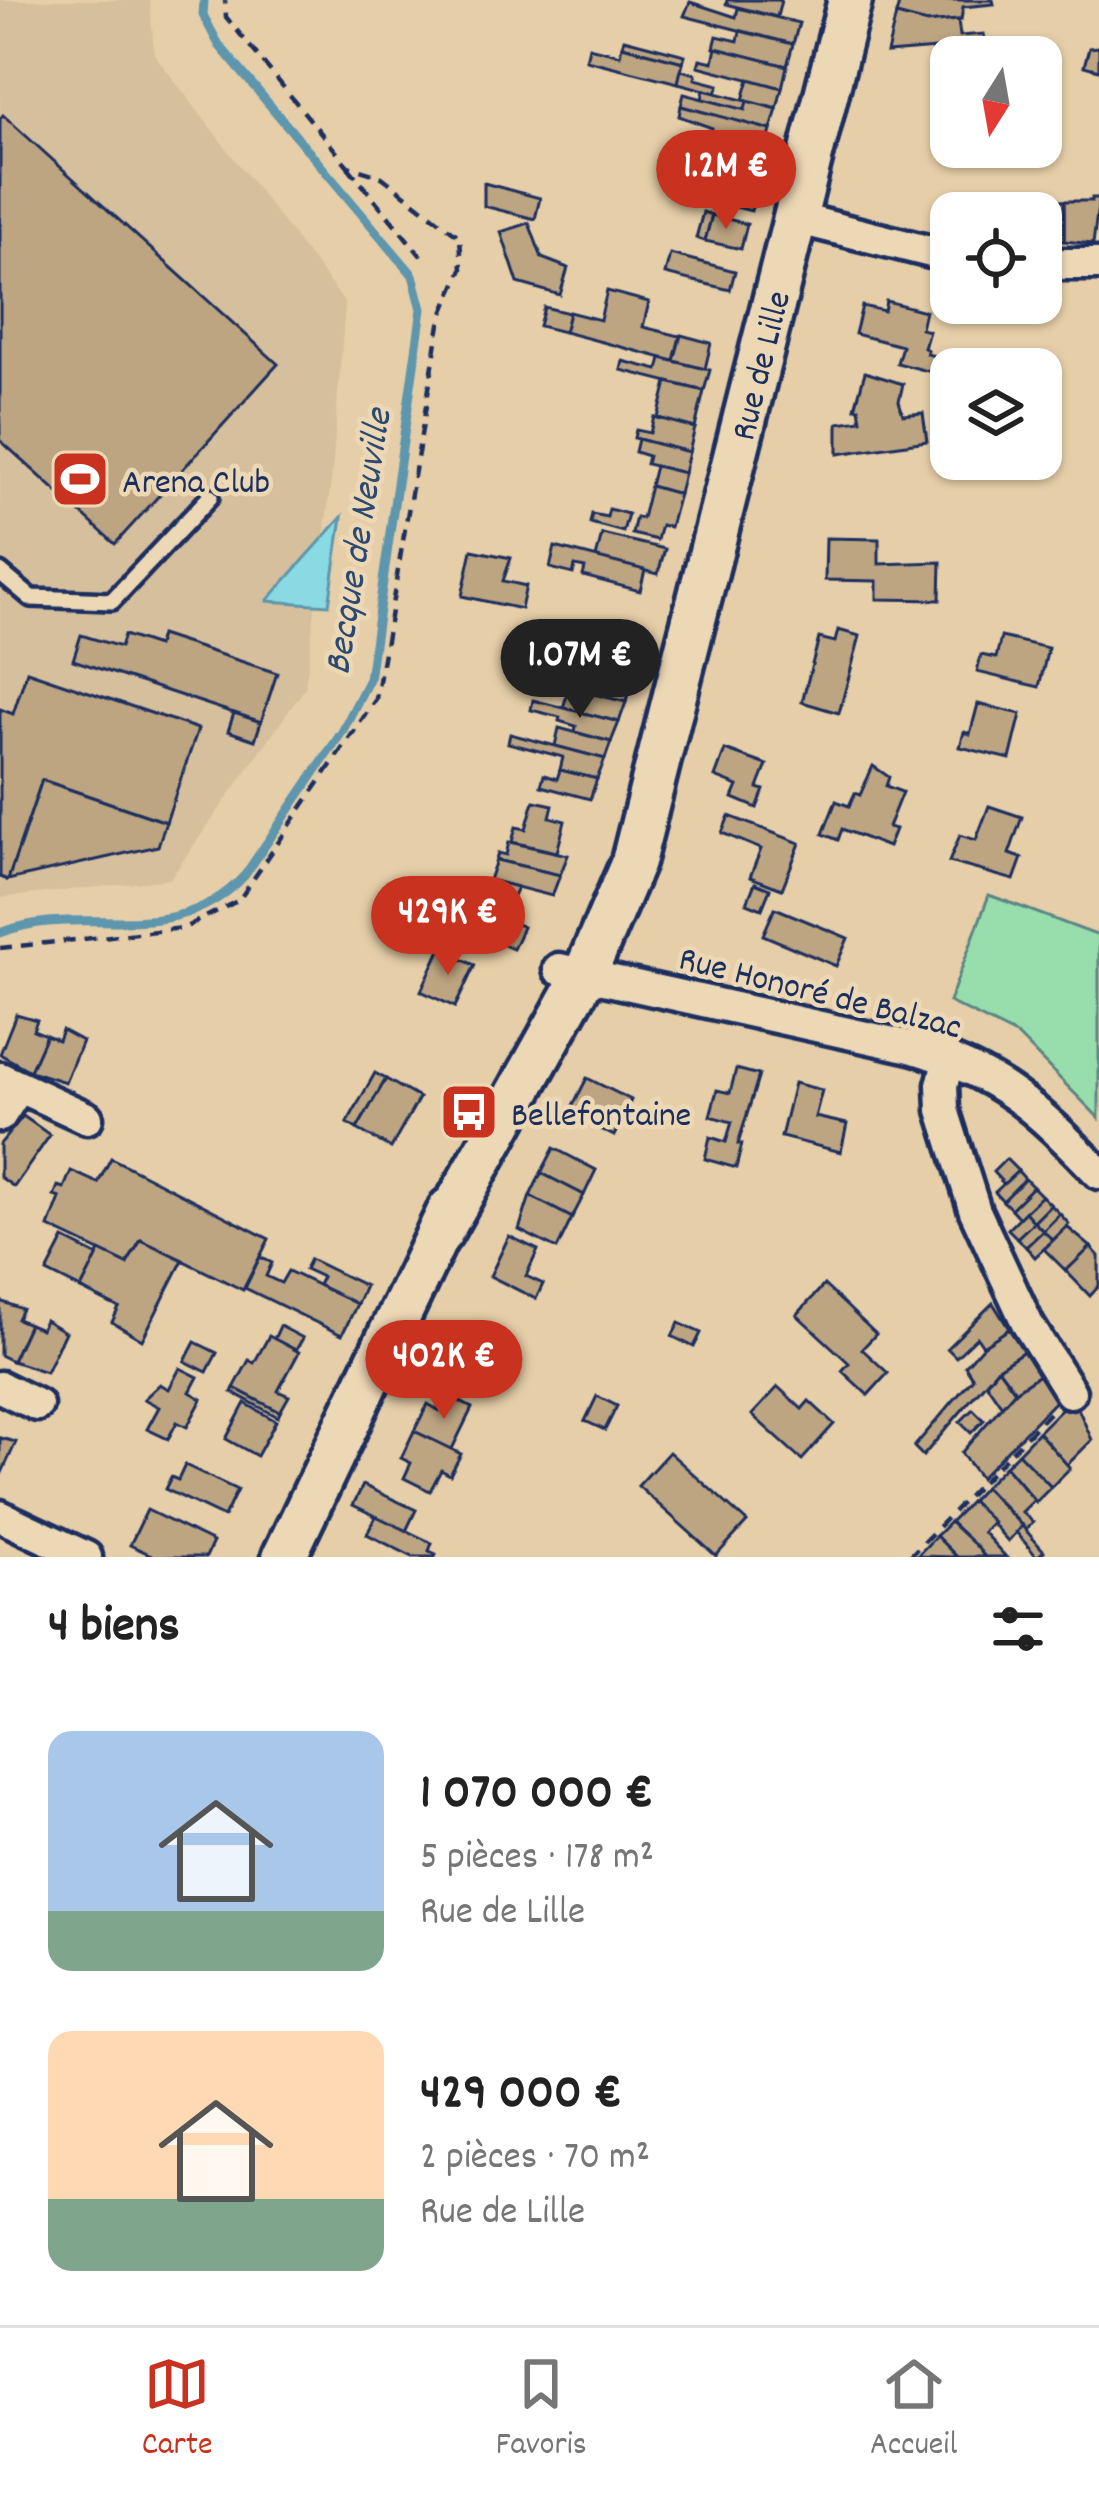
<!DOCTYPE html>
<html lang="fr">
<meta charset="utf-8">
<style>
body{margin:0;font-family:Dekko,sans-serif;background:#f2f2f2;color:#222;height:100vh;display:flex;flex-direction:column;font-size:45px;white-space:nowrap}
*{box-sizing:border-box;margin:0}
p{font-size:39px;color:#767676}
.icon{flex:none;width:66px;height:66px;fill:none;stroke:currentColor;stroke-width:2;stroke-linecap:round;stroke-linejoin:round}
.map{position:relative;height:1557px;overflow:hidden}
.details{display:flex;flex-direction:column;background:#fff;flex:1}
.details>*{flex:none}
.needle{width:78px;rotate:191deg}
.tools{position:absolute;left:930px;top:36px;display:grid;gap:24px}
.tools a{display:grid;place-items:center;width:132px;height:132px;border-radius:24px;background:#fff;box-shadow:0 3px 9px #0004;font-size:60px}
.price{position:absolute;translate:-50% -102px;padding:0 27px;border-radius:42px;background:#c8321e;color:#fff;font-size:39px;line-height:78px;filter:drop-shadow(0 3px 6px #0008)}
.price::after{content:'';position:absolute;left:50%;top:72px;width:36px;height:27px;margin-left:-18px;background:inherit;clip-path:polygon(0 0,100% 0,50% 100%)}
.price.active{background:#222;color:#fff}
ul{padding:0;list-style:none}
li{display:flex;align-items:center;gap:36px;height:300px;padding:0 48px}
li span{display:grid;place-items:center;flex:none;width:336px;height:240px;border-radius:24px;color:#555}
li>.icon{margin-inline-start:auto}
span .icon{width:144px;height:144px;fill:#fffc;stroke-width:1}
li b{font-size:51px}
h2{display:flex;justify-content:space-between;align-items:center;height:144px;padding:0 48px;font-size:51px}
.dock{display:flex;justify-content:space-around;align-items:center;height:168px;border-top:3px solid #e0e0e0;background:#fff;font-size:33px;color:#767676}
.dock a{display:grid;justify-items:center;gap:6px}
.dock .active{color:#c8321e}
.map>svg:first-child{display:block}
.built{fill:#d6bf9c}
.green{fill:#98deac;stroke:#5a8685;stroke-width:3}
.water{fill:#89dae2;stroke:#5d96ad;stroke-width:3}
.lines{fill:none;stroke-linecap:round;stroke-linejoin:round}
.stream{stroke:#5d96ad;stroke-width:9}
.building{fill:#bea582;stroke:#1b2f5e;stroke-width:3}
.lane-casing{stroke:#1b2f5e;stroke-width:24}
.street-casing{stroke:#1b2f5e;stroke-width:39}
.secondary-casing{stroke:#1b2f5e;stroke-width:51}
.path{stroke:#1b2f5e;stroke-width:4.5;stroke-dasharray:12 9;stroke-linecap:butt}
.lane{stroke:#edd8b6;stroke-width:15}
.street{stroke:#edd8b6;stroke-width:30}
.secondary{stroke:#edd8b6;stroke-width:42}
.labels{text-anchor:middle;stroke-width:9;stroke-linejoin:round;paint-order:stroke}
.street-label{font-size:36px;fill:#1b2f5e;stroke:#edd8b6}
.poi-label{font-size:36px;fill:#1b2f5e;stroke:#edd8b6;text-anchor:start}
.water-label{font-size:39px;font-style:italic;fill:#2c4972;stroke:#edd8b6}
</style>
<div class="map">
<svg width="1099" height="1557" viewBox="0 0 1099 1557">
<rect width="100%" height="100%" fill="#e6cea8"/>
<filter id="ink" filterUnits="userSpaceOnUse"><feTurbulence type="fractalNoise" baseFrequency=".00833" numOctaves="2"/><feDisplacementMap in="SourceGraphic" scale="24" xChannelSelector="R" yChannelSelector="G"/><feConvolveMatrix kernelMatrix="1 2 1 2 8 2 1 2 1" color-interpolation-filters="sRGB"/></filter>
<g filter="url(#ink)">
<path class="built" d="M0,0H150L154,54L345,303L332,473L305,688L170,879L0,898Z"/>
<path class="green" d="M989,895L1099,936V1118L1018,1036L949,1002Z"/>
<path class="water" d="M342,517L329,605L266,601H267Z"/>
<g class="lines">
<path class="stream" d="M0,933C84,900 174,953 245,875L342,732L369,679L422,309L413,275L219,45L203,15L204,0"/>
</g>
<g class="building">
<path d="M727,0H781L777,17L726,4Z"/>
<path d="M900,0H993L994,4L963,7L961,20L927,23L896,15Z"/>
<path d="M690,2L736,17L738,8L799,23L793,44L684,16Z"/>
<path d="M896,15L927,23L958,20L960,36L984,34L985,45L887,53Z"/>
<path d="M740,31L793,44L787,66L714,48L717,36L738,41Z"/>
<path d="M624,39L685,55L683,62L622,46Z"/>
<path d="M622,46L683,62L678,83L586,60L589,47L620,55Z"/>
<path d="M1099,47V70L1084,66L1089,48Z"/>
<path d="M716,48L787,66L782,88L698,66L700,59L713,62Z"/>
<path d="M681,70L696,74L695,79L719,85L716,93L678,83Z"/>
<path d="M749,79L782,88L777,109L743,100Z"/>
<path d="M945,82L951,84V128L935,124Z"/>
<path d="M704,90L747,101L745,110L702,99Z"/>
<path d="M684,94L745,110L747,101L777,109L771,130L681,106Z"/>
<path d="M681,106L771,130L766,150L710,135L712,128L679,116Z"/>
<path d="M3,115L278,364L115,544L0,440V119Z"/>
<path d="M709,135L766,150L761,171L674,148L676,139L706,146Z"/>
<path d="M695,154L761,171L756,191L690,174Z"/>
<path d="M690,174L756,191L751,211L665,189L668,178L688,183Z"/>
<path d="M484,183L540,198L535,219L484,206Z"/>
<path d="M1092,198H1099L1093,244L1064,241V201H1092Z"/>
<path d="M1023,199V213H978V200Z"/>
<path d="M1023,199L1064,201V241H1041V213H1023Z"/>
<path d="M703,212L712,215L705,241L696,238Z"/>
<path d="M712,215L747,224L741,249L705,241Z"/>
<path d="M529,223L542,258L568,268L560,295L518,283L501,232Z"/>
<path d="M670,254L735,271L730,290L665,274Z"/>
<path d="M607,291L649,302L643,327L680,336L674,361L564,332L569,312L600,320Z"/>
<path d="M886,301L925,311L921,329L929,331L924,348L928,350L927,354L954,361L950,377L897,363L902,346L855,334L862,306L884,311Z"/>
<path d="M544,307L569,313L564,332L539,326Z"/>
<path d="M681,335L711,343L705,369L674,361Z"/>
<path d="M661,358L710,370L704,391L621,370L623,361L658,370Z"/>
<path d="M865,372L903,384L899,401L903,415L923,413L927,441L838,454V423L861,420L859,408H855Z"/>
<path d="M667,382L704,391L695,428L658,418Z"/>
<path d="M654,417L695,428L689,452L634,438L636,430L650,433Z"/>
<path d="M638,439L689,452L684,473L646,464L648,456L635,452Z"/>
<path d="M655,466L684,473L679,494L650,486Z"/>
<path d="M650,486L679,494L670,527L661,525L657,540L632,534L636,517L642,518Z"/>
<path d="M609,509L628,514L623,532L590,523L592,514L607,517Z"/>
<path d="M602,534L665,549L658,574L596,558Z"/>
<path d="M826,538L879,539V564L941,562L940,600L877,599V581L825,580Z"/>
<path d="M555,547L645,570L640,591L583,576L585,568L575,566L573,574L550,568Z"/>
<path d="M472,550L511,558L503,581L526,586L521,609L462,596Z"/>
<path d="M838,630L860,636L839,713L802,702L819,638L835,642Z"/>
<path d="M81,635L120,647L124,635L157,646L160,635L277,673L261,722L73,660Z"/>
<path d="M1001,637L1048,648L1039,687L977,672L981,655L996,658Z"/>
<path d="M583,653L635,665L630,685L563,669L566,660L580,664Z"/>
<path d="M554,667L630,685L626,702L570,689L572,681L551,675Z"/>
<path d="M27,671L198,729L166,822L42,780L8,880L0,877V709L13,714Z"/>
<path d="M569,688L626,702L619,722L563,708Z"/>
<path d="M533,700L619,722L611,742L575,732L576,726L559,721L560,717L531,710Z"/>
<path d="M978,704L1021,714L1010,759L960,747L964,732L970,734Z"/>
<path d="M234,713L261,722L255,740L228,731Z"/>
<path d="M559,728L611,742L605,759L555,746Z"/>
<path d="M510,734L605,759L597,779L560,770L563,757L508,743Z"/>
<path d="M725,750L767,765L758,788L764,790L757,808L733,798L738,786L715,777Z"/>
<path d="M873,766L889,777L886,786L902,792L888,827L895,829L888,847L842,829L838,840L823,834L836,801L849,806L855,793L860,795Z"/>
<path d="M560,770L597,779L590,799L541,786L544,775L557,779Z"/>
<path d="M42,780L166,822L158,846L8,880Z"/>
<path d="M534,801L553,805L550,817L565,821L557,852L512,842L516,827L526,829Z"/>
<path d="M989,806L1022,817L1009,854L1022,858L1014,880L949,862L960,835L976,840Z"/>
<path d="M729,816L800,843L782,889L750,877L761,849L722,833Z"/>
<path d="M509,842L568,855L560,875L496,860L498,853L506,855Z"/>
<path d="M496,860L560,875L552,896L489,880Z"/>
<path d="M489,880L517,887L503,918L523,927L513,949L465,928Z"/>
<path d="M755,883L770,889L762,909L747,903Z"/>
<path d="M775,908L848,938L836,966L763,935Z"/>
<path d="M440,950L475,965L455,1007L421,991Z"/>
<path d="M16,1014L37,1020L33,1030L46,1035L30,1071L0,1054Z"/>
<path d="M62,1030L82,1041L65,1082L30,1071L46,1035L58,1040Z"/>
<path d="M736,1069L759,1075L738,1144H742L736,1168L705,1159L710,1137L726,1142L732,1122L710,1116L717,1090L730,1093Z"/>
<path d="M375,1073L386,1079L357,1129L347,1123Z"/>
<path d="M587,1078L631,1100L614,1136L569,1113Z"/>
<path d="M386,1079L419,1098L391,1148L357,1129Z"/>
<path d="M794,1083L822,1090L815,1117L847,1124L841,1152L781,1137Z"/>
<path d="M23,1116L50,1135L14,1187L0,1177V1144Z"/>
<path d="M554,1148L596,1170L584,1195L541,1173Z"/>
<path d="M111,1158L269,1239L243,1290L141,1240L127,1264L49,1227L60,1198L54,1196L58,1186L64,1188L71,1171L98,1183Z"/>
<path d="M1006,1159L1018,1171L1004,1184L993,1172Z"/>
<path d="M1018,1171L1025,1179L1003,1201L995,1192Z"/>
<path d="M541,1173L584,1195L572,1218L530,1196Z"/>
<path d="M1025,1179L1033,1187L1011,1209L1003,1201Z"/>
<path d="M1033,1187L1042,1196L1019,1218L1011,1209Z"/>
<path d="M530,1196L572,1218L557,1249L519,1230Z"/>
<path d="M1042,1196L1051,1205L1034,1222L1025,1212Z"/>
<path d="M1051,1205L1060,1214L1043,1231L1034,1222Z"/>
<path d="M1025,1212L1034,1222L1017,1238L1008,1229Z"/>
<path d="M1060,1214L1069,1224L1053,1240L1043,1231Z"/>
<path d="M1034,1222L1043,1231L1026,1247L1017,1238Z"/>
<path d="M1067,1227L1091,1247L1066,1271L1044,1249Z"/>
<path d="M1043,1231L1053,1240L1035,1257L1026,1247Z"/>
<path d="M509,1236L538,1250L526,1276L543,1284L536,1299L490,1276Z"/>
<path d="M64,1239L98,1256L81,1289L47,1272Z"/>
<path d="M141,1240L183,1260L142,1340L112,1322L119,1308L81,1289L100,1251L127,1264Z"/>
<path d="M1091,1247L1099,1256V1286L1090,1296L1066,1271Z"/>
<path d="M260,1257L272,1263L266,1276L281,1283L288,1271L357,1304L342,1335L245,1288Z"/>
<path d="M310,1259L365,1286L357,1304L318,1285L322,1277L305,1269Z"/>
<path d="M824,1285L876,1334L862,1349L888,1373L868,1395L842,1371L849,1363L797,1315Z"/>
<path d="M0,1301L22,1309L17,1319L29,1324L12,1361L0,1355Z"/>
<path d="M993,1303L1009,1329L983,1346L977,1337L956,1357L947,1348Z"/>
<path d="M45,1320L65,1332L46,1372L12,1361L29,1324L41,1329Z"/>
<path d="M679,1323L701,1333L694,1347L672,1336Z"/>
<path d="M280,1326L303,1338L296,1350L274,1339Z"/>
<path d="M1009,1329L1024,1351L998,1368L923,1456L914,1447L973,1378L965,1366L983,1346Z"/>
<path d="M478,1332L509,1347L490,1385L452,1365L458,1353L466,1356Z"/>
<path d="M269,1336L299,1352L278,1391L289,1396L280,1412L234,1388L249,1360L254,1363Z"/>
<path d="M195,1342L217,1353L207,1372L185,1361Z"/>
<path d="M1024,1351L1039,1375L1015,1391L998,1368Z"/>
<path d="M180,1368L198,1377L190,1392L202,1399L187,1427L177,1422L168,1439L147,1429L159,1407L144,1399L160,1384L169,1389Z"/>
<path d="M998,1368L1015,1391L1002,1406L986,1383Z"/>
<path d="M1039,1375L1056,1400L980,1478L961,1453L1015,1391Z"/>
<path d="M778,1387L802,1409L809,1401L834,1424L802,1460L752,1415Z"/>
<path d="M234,1388L280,1412L278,1417L232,1392Z"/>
<path d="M447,1395L472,1408L452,1449L414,1431L428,1404L440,1411Z"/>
<path d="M597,1396L617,1406L605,1430L585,1421Z"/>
<path d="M1073,1397L1092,1440L1067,1465L1038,1432Z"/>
<path d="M245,1403L276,1421L257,1456L226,1439Z"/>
<path d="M973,1409L984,1420L971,1433L960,1422Z"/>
<path d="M414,1431L461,1454L450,1475L441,1470L430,1491L404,1478L411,1463L401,1458Z"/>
<path d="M1038,1432L1070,1468L1051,1487L1018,1453Z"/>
<path d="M0,1438L16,1442L1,1475L0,1474Z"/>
<path d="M669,1452L747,1522L716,1556L638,1486Z"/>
<path d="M1018,1453L1051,1487L1036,1502L1005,1466Z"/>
<path d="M185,1465L237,1490L224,1517L165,1489L171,1477L178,1480Z"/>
<path d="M1005,1466L1034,1500L1022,1512L1033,1522L1026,1529L984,1487Z"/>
<path d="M363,1485L416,1510L406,1531L353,1505Z"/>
<path d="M984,1487L1022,1526L1008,1541L971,1501Z"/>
<path d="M971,1501L993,1522L983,1532L1006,1557H985L950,1522Z"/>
<path d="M147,1510L213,1542L206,1557H156L130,1545Z"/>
<path d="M376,1516L432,1543L429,1551L436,1554L435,1557H413L367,1534Z"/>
<path d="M950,1522L976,1546L985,1557H957L936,1536Z"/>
<path d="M1022,1526L1044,1551L1037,1557L1016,1532Z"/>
<path d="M936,1536L957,1557L917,1556Z"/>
</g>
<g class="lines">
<g class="lane-casing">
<path id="lane" d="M0,572L31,598L112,601L210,497"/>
</g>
<g class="street-casing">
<g id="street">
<path d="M795,218L951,257"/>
<path d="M1041,264H1099"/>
<path d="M559,969L911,1047C1000,1073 1036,1108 1099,1173"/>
<path d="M949,1059L942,1085L943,1110L975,1211L1028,1325L1070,1392"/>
<path d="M0,1078L87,1118"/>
<path d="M0,1116L19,1087"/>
<path d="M0,1387L37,1405"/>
<path d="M0,1516L86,1557"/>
</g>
</g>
<g class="secondary-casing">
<g id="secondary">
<path id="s1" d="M441,1232L585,974L633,862L850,0"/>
<path d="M284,1557L450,1209"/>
</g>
</g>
<g class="path">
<path d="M348,167L421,256"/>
<path d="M0,948L184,928L239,900L376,699L441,318L462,269L460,237L382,177L348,166L226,17L225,0"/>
<path d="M909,1557L1049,1413"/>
</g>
<use href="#lane" class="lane"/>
<use href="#street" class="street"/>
<use href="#secondary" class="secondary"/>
</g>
</g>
<defs>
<g id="stadium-square" transform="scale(3)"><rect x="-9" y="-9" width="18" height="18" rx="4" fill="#c8321e" stroke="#edd8b6"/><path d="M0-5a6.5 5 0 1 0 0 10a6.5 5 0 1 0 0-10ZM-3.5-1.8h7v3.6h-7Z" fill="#fff"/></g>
<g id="bus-square" transform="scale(3)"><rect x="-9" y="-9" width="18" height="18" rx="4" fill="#c8321e" stroke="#edd8b6"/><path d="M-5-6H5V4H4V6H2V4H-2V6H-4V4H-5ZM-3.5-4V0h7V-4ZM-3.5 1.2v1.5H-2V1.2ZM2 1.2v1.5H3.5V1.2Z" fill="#fff"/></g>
</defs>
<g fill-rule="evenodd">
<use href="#stadium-square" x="80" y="479"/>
<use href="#bus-square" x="469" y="1112"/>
</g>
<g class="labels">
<g class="street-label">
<text dy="13" stroke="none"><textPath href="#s1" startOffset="930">Rue de Lille</textPath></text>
<text transform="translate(821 990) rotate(14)" y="13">Rue Honoré de Balzac</text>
</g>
<g class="poi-label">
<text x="122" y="492">Arena Club</text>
<text x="511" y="1125">Bellefontaine</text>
</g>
<g class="water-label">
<text transform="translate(355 541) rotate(-81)" y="14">Becque de Neuville</text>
</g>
</g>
</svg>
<div class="tools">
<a><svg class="needle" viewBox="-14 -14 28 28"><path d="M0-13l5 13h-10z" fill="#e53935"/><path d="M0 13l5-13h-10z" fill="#767676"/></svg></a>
<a><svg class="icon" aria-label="locate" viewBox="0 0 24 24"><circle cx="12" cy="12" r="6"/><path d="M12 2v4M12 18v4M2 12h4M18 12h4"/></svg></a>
<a><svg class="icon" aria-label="layers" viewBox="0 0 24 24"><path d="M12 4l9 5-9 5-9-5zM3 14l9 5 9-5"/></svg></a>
</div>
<b class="price" style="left:726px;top:232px">1.2M €</b>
<b class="price active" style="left:580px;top:721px">1.07M €</b>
<b class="price" style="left:448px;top:978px">429K €</b>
<b class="price" style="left:444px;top:1422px">402K €</b>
</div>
<section class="details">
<h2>4 biens<svg class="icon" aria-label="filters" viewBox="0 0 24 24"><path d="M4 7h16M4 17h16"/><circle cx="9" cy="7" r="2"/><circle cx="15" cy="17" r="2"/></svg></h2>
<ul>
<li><span style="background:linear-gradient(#a9c7e8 75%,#7fa58c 0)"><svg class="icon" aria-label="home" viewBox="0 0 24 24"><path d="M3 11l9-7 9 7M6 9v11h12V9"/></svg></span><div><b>1 070 000 €</b><p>5 pièces · 178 m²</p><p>Rue de Lille</p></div></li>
<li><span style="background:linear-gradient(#ffd9b3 70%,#7fa58c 0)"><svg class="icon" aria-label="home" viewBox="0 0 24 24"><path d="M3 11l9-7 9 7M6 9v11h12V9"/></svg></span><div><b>429 000 €</b><p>2 pièces · 70 m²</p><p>Rue de Lille</p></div></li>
</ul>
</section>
<nav class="dock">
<a class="active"><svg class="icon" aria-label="map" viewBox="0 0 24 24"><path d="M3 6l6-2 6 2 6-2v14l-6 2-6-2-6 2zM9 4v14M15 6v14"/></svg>Carte</a>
<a><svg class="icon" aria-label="saved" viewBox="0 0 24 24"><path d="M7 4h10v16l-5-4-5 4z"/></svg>Favoris</a>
<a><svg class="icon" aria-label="home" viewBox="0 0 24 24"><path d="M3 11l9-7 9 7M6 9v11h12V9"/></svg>Accueil</a>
</nav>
